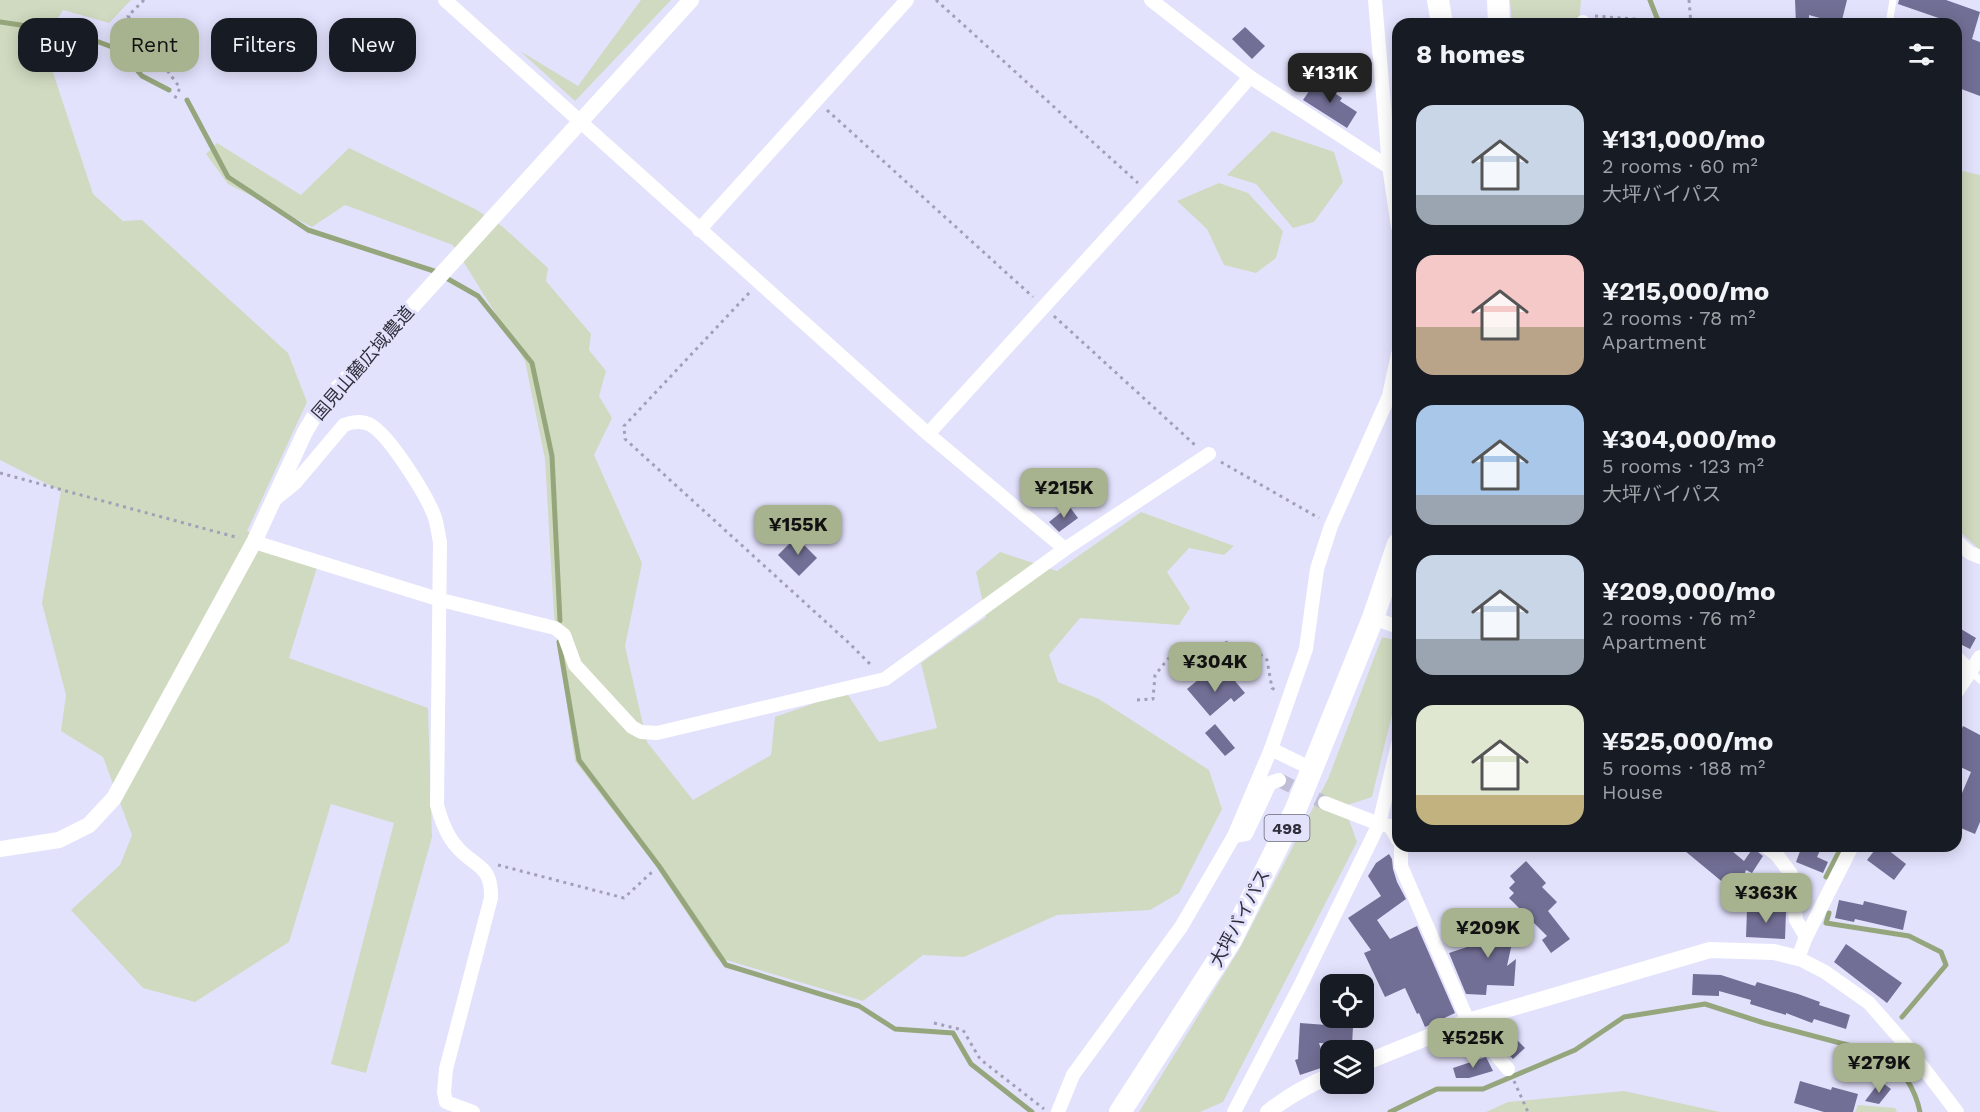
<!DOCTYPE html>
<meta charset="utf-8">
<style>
body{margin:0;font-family:"Work Sans","Noto Sans JP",sans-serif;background:#20242c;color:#f1f3f6;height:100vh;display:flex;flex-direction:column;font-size:22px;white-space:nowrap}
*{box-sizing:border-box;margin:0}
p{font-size:20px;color:#9ea1a6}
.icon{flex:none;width:33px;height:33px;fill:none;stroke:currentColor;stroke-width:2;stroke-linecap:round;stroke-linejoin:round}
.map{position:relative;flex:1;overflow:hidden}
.panel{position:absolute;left:1392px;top:18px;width:570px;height:834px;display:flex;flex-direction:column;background:#171b24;border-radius:18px;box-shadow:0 3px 15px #0003}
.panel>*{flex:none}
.hud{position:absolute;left:18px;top:18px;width:570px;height:54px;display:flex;gap:12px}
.controls{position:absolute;left:1320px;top:974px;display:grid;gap:12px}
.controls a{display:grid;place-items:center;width:54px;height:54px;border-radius:12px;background:#171b24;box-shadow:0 3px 15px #0003;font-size:30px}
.price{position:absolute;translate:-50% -51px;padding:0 14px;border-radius:12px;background:#a7b28e;color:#111;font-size:20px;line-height:39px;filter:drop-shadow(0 2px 3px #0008)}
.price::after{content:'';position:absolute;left:50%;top:36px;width:18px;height:14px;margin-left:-9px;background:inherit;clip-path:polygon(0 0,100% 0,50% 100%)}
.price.active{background:#222;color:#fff}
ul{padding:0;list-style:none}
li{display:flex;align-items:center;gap:18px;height:150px;padding:0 24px}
li span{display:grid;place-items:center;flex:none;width:168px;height:120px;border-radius:18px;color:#555}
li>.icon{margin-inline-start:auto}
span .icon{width:72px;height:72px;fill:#fffc;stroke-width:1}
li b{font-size:26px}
h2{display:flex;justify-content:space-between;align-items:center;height:72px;padding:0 24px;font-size:26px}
.pill{padding:0 21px;border-radius:18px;background:#171b24;box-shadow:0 3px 15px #0003;font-size:21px;line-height:54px}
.pill.active{background:#a7b28e;color:#111}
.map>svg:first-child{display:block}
.green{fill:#d0dac0}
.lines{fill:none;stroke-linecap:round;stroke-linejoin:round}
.stream{stroke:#96a67c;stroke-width:5}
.building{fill:#726f96}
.minor-tunnel{stroke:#bfbed6;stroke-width:14;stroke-dasharray:14 7;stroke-linecap:butt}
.path{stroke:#a1a0b6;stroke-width:3;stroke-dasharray:3 4.5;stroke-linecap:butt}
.service{stroke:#fff;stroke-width:7}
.minor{stroke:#fff;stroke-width:14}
.tertiary{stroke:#fff;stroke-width:16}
.trunk{stroke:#fff;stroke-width:22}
.labels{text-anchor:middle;stroke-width:6;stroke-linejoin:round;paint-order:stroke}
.shield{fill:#e3e2fd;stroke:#666576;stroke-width:1.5}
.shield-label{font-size:16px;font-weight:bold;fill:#302f3c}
.street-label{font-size:18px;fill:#302f3c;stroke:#e3e2fd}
</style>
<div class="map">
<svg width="1980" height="1112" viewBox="0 0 1980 1112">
<rect width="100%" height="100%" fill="#e3e2fd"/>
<g class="green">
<path d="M0,0H131L109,23L63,10L43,42L93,194L123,221L142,220L288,353L307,402L247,531L319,561L289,658L428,708L432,837L366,1073L331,1064L394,823L331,804L289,942L195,1002L143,988L71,910L120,865L132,835L103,757L61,731L66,695L42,603L61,491L0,460Z"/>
<path d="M641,0H671L575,101L520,51L578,86Z"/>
<path d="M1510,0H1581L1579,24H1512Z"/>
<path d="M1272,131L1334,152L1343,182L1314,222L1293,228L1256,184L1227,175Z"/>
<path d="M217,143L301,195L349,148L475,209L503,227L548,268L546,281L591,334L589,350L606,371L599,396L612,418L594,455L642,563L625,646L647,742L693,800L771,755L775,717L846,692L879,742L937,728L921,663L986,617L976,572L1000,552L1057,571L1141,512L1234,546L1224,555L1189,548L1167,572L1190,608L1179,625L1080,618L1049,655L1058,682L1099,699L1209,770L1222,809L1179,893L1150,910L1057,915L964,957L923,955L863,1001L716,957L655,865L575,761L554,616L545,459L525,361L453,245L345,205L312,227L228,184L206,154Z"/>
<path d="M1962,171L1980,175V550L1956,528V178Z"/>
<path d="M1219,183L1248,193L1283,231L1276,258L1256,273L1224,265L1207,229L1177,201Z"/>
<path d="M1382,637L1398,641V690L1372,797L1344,806L1357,842L1223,1102L1200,1112H1139L1240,948L1328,779Z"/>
<path d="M1624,1091L1720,1112H1486L1508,1102Z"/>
<path d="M1858,1105L1895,1108L1897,1112H1855Z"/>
</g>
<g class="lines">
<g class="stream">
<path d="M1650,0L1657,18L1662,24"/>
<path d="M0,22L75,33L120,50L142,76L169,90"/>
<path d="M187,100L228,177L308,230L434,271L478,296L532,363L552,456L560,621"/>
<path d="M559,642L579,760L659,866L726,965L859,1006L895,1029L953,1033L971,1064L1032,1112"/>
<path d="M1826,877L1842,846"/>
<path d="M1829,913L1826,923L1909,936L1941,952L1946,965L1902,1017"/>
<path d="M1390,1112L1437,1089H1483L1575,1050L1624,1017L1705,1004L1764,1023L1882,1054C1901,1068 1915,1088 1920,1112"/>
</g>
</g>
<g class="building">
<path d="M1795,0H1847L1841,24L1809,15V24H1796Z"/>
<path d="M1899,0H1946L1980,12L1972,39L1980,42V96L1956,87V24L1898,4Z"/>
<path d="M1245,27L1265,46L1252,59L1232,39Z"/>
<path d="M1316,81L1342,98L1340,101L1357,112L1347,128L1303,100Z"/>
<path d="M1069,506L1078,518L1059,532L1049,522Z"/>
<path d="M796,537L817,558L799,576L778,555Z"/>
<path d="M1961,629L1976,638L1970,649L1956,642V637Z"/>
<path d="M1204,675L1215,688L1230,675L1245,693L1234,702L1231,698L1210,716L1187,689Z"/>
<path d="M1215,724L1235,748L1225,756L1205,733Z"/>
<path d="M1963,726L1980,735V822L1975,834L1956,826V807L1971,772L1956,765V741Z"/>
<path d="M1679,846H1726L1744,861L1753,848L1763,856L1752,873L1746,870L1737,894Z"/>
<path d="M1802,846H1822L1817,857L1828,862L1823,873L1796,862Z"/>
<path d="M1878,846H1883L1906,864L1894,880L1867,860Z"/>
<path d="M1389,854L1392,859L1393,869L1397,882L1406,899L1377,920L1390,939L1417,926L1455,1013L1425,1027L1419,1013L1417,1014L1405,988L1385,997L1364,953L1371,950L1348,918L1381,896L1368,876L1376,863Z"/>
<path d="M1526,861L1546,883L1542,887L1557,902L1548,911L1570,939L1551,953L1542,940L1547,936L1509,898L1514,893L1509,888L1515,882L1510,876Z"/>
<path d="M1839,900L1863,905L1864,901L1907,911L1903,930L1855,919L1854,922L1835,918Z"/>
<path d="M1747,910L1786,912L1785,939L1746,937Z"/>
<path d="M1494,915L1517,920L1507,966L1516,959L1514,986L1487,985L1486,995L1466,994L1449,953L1476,944V940L1488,941Z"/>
<path d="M1846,944L1902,983L1887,1003L1834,962Z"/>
<path d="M1693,974L1721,975L1755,986L1757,982L1798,994L1820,1002L1819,1005L1850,1015L1846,1029L1814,1019L1812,1023L1786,1013V1015L1750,1004L1751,1000L1719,991V996L1692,995Z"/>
<path d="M1300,1023L1353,1027L1352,1045L1319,1043L1327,1066L1300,1075L1295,1060L1298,1059Z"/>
<path d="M1505,1028L1525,1048L1513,1059L1494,1039Z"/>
<path d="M1486,1057L1493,1071L1469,1078H1456L1453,1068Z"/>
<path d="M1800,1081L1831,1090L1832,1087L1858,1094L1853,1112H1824L1794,1103Z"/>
<path d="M1880,1081L1891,1089L1879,1104L1865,1101Z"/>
</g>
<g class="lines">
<path class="minor-tunnel" d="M1279,780L1325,803"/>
<g class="path">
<path d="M144,0L128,16L180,88L173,102"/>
<path d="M936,0L1138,183"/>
<path d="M1689,0L1691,24"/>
<path d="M1595,16L1647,20"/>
<path d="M827,110L1033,297"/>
<path d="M749,293L624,426L625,439L849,643L873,667"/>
<path d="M1054,316L1195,445"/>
<path d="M1221,462L1319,518"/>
<path d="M0,473L239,538"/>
<path d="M1137,700L1153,699L1155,675L1168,659L1228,642L1256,651L1267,660L1272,688L1275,690"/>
<path d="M498,865L624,898L652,872"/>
<path d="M934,1023L963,1030L980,1059L1044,1109"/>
<path d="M1514,1081L1528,1112"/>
</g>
<g class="service">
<path d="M1889,24L1893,0"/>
<path d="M1971,672L1980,680"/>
</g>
<g class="minor">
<path d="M445,0L928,434L1184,153L1250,77"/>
<path d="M1151,0L1250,77L1398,173"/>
<path d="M1375,0L1389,166L1398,227"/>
<path d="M1583,24V22"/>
<path d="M699,230L907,0"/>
<path d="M928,434L1065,549"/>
<path d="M274,500L295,483L344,425C351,422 358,421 366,423C386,428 426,495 434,515C437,523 438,533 440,542L437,805C441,820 446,835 457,847C475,868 492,864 491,898L446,1069L444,1092L446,1102L473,1112"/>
<path d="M1956,541L1970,553L1980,557"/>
<path d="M254,542L441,600L555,628L564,635L575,665L632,727L641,732L657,733L885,679L1065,549L1209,454"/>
<path d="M1373,618L1398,627"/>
<path d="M1956,657L1971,672"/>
<path d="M1956,693L1980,657"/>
<path d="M1271,749L1312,769"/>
<path d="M1325,803L1379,824L1390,826L1398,840"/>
<path d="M1234,836L1246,834L1270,783L1279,780"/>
<path d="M1401,846V866L1468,1021L1508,1069"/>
<path d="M1765,846L1777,855L1791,874L1796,920L1806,937"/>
<path d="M1852,846L1806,937L1798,958L1825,972L1869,1003L1905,1044L1957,1112"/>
<path d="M1058,1112L1073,1075L1181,927L1234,836L1271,749L1306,649L1317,569L1331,526L1389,396L1398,354"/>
<path d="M1234,1112L1300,986L1379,824L1398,744"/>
</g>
<g class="tertiary">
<path d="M0,849L59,840L89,825L114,798L254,542L305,432L318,410L691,0"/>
<path d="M1364,1063L1468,1021L1710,950L1774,952L1798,958"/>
<path d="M1268,1112C1287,1097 1308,1085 1330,1076"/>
</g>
<g class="trunk">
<path d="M1438,0L1442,24"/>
<path d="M1498,0L1499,24"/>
<path d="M1120,1112L1231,940L1295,811L1373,618L1398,544"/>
</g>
</g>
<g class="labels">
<rect class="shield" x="1264.5" y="815" width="45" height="26" rx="4.5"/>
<g class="shield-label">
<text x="1287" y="834">498</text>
</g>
<g class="street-label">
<text transform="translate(363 363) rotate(-49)" y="6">国見山麓広域農道</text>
<text transform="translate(1240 918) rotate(-62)" y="6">大坪バイパス</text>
</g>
</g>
</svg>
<div class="controls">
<a><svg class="icon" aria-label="locate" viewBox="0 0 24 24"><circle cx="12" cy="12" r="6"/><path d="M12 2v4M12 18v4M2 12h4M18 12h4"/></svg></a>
<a><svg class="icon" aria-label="layers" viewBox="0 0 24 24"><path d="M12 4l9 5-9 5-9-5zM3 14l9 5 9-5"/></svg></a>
</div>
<b class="price active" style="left:1330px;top:104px">¥131K</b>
<b class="price" style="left:1064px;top:519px">¥215K</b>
<b class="price" style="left:798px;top:556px">¥155K</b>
<b class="price" style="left:1215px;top:693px">¥304K</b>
<b class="price" style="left:1766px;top:924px">¥363K</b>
<b class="price" style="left:1488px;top:959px">¥209K</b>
<b class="price" style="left:1473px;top:1069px">¥525K</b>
<b class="price" style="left:1879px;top:1094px">¥279K</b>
<div class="hud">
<a class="pill">Buy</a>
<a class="pill active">Rent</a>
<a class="pill">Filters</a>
<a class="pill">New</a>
</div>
<section class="panel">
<h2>8 homes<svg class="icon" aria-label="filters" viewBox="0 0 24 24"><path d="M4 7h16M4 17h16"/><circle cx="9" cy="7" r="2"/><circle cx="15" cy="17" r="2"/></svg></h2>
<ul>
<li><span style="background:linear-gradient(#c9d6e8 75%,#9aa5b1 0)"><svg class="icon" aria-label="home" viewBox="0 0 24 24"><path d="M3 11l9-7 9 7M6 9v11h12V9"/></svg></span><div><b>¥131,000/mo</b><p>2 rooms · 60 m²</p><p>大坪バイパス</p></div></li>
<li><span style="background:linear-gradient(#f6c9c9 60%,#b9a48a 0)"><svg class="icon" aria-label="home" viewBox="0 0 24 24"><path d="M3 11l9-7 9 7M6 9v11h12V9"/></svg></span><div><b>¥215,000/mo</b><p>2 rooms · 78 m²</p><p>Apartment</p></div></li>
<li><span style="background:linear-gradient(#a9c7e8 75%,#9aa5b1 0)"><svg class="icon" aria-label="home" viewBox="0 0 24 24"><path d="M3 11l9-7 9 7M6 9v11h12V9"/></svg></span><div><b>¥304,000/mo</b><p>5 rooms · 123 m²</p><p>大坪バイパス</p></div></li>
<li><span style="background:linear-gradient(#c9d6e8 70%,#9aa5b1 0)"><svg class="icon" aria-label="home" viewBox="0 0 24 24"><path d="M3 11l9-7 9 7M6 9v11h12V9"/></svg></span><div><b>¥209,000/mo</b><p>2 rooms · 76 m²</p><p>Apartment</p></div></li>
<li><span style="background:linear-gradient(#dfe7d0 75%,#c2b280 0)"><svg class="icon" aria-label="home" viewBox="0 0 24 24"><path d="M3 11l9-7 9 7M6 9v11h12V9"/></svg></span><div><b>¥525,000/mo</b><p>5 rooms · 188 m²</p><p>House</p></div></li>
</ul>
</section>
</div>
